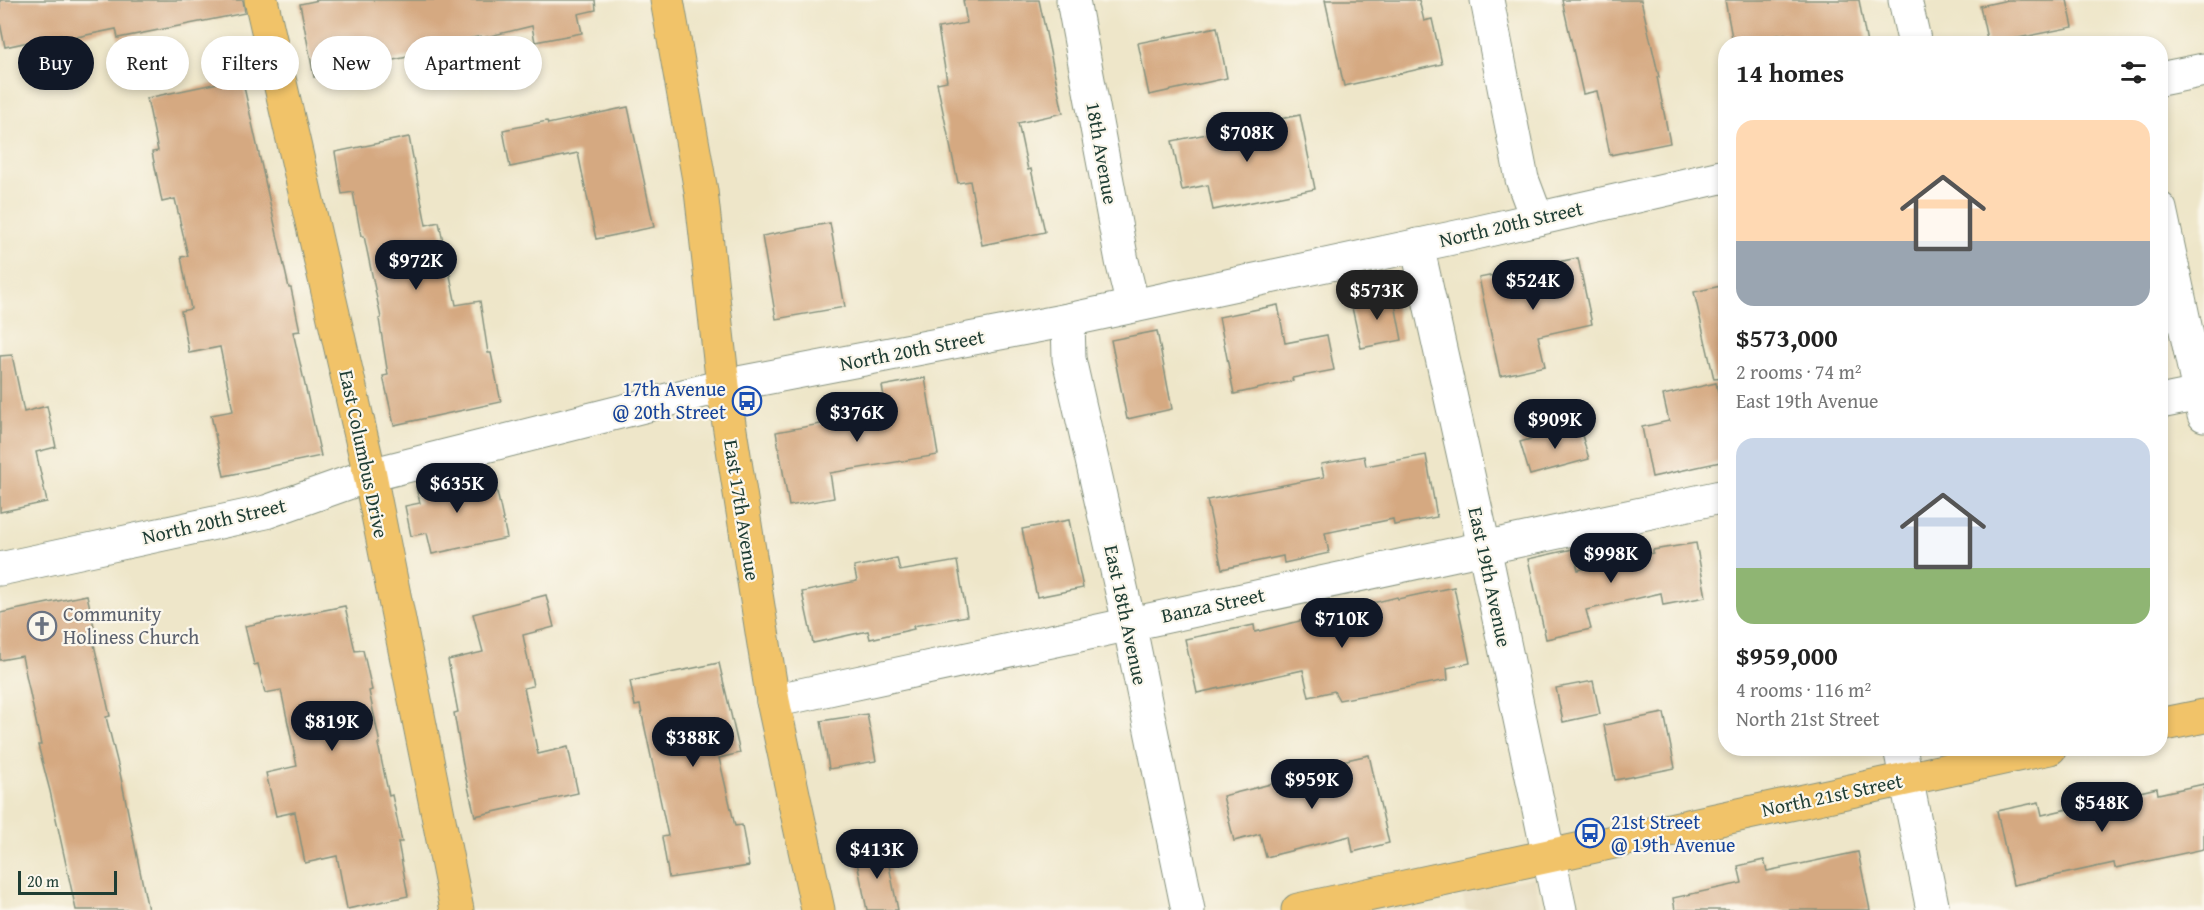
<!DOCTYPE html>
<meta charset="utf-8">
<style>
body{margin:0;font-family:"Gentium Book Plus",serif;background:#f2f2f2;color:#222;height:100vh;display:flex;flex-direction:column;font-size:22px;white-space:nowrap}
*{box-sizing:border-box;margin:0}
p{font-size:20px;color:#767676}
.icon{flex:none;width:33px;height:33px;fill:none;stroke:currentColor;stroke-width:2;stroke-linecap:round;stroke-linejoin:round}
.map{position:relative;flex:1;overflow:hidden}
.sheet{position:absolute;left:1718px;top:36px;width:450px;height:720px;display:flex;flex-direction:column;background:#fff;border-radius:24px;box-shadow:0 3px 9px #0003}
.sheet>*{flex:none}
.top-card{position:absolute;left:18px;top:36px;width:570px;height:54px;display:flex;gap:12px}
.scale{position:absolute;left:18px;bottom:15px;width:99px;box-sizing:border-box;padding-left:6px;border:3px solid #1f3d34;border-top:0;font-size:16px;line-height:21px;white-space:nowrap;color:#1f3d34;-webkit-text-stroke:4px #fbf7ec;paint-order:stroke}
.price{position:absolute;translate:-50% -51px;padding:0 14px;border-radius:21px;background:#111827;color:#fff;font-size:20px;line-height:39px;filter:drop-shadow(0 2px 3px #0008)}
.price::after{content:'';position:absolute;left:50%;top:36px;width:18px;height:14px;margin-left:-9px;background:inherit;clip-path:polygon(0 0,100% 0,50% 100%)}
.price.selected{background:#222;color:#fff}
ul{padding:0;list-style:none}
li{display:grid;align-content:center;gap:12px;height:318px;padding:0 18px}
li span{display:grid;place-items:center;height:186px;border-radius:18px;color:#555}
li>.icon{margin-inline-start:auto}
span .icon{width:108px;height:108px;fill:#fffc;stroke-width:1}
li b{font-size:26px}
h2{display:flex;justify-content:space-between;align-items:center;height:72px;padding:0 18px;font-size:26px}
.tag{padding:0 21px;border-radius:27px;background:#fff;box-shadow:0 3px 9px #0003;font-size:21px;line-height:54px}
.tag.selected{background:#111827;color:#fff}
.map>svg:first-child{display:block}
.built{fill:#e3d7b7}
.building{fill:#d5a981}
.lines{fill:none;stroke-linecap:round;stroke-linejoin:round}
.minor-casing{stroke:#86927e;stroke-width:35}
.major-casing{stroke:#86927e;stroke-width:35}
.minor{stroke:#fff;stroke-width:33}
.major{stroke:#f1c369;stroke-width:33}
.labels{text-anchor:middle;stroke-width:4.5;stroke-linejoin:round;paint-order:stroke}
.street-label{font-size:20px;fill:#1f3d34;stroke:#fbf7ec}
.transit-label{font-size:20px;fill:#164399;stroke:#fbf7ec;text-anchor:end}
.worship-label{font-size:20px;fill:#5b616d;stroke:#fbf7ec;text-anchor:start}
</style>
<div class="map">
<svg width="2204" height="910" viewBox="0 0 2204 910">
<rect width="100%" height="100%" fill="#fbf7ec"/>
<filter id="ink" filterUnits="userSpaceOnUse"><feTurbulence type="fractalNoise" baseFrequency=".0167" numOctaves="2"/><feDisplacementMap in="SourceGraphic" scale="12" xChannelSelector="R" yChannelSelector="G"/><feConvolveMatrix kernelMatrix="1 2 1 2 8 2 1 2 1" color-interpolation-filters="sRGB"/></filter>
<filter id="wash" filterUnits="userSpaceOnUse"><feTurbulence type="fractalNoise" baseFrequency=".008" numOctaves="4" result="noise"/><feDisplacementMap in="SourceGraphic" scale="24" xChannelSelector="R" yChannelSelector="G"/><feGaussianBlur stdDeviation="1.35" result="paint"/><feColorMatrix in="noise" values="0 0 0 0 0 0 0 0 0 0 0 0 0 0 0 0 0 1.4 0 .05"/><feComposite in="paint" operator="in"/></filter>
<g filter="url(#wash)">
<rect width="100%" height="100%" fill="#eee6c9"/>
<path class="built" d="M1534,877L1541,910H1466L1462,892Z"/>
<g id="blocks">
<g class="building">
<path d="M0,0H243L245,13L118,38L116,29L62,40L61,35L5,47L0,23Z"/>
<path d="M319,0H595L596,10L578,14L582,33L535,42L532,26L482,38L481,36L416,50L417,55L314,77L300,4Z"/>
<path d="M963,0H1039L1063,113L1018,123L1028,170L1031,169L1045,232L982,245L970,181L958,183L937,83L947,81L938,28L967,23Z"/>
<path d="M1325,0H1419L1424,21L1432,19L1442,64L1344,86Z"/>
<path d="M1562,0H1641L1659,77H1657L1670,143L1610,155L1597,91L1583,94Z"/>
<path d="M1725,0H1859L1867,44H1786L1785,34L1733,43Z"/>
<path d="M2008,0H2067L2073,27L1988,44L1980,6Z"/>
<path d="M1217,27L1227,78L1149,95L1138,43Z"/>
<path d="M242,78L289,288H291L300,331L293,332L321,456L224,476L211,415L233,411L220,347L189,353L181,311L191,309L181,257L188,256L175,199L162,202L152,152L158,151L147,98Z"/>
<path d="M628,107L654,227L596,239L578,153L510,167L503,130L547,121L548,124Z"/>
<path d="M1300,115L1315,189L1213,210L1208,185L1182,190L1172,141Z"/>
<path d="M409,137L426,225L439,222L456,305L480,301L488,353H491L501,402L394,425L383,376L388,375L379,319L381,318L364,236H361L353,192L342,194L335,152Z"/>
<path d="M830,223L845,307L776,319L762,236Z"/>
<path d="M1578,258L1592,324L1538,336L1545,366L1500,376L1479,278Z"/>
<path d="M1725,285V378L1714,379L1694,292Z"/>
<path d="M1393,294L1402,340L1361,348L1351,303Z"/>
<path d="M1278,305L1285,343L1327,335L1334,370L1292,378L1293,381L1234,394L1219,317Z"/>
<path d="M1157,331L1172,409L1127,419L1111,340Z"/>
<path d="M12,355L24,412L47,406L56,447L36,452L47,502L0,512V356Z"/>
<path d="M925,378L938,455L830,473L834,498L789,506L776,432L887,412L882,386Z"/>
<path d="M1716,383L1725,421V461L1652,477L1642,427L1669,421L1663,395Z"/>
<path d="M1579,425L1589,459L1530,475L1520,442Z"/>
<path d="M1426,455L1437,517L1394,525L1393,519L1325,533L1329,553L1284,563L1283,556L1222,569L1207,500L1324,477L1321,464L1364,456L1366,466Z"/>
<path d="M482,473L485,489L496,487L507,538L432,554L427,533L411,536L405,506L420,503L416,487Z"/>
<path d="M1069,520L1083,588L1037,597L1022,529Z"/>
<path d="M1696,543L1706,597L1663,605L1661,593L1586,610L1591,629L1546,639L1528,559L1573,549L1578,570L1653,553V550Z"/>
<path d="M897,558L900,571L957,561L967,616L913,626L914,629L870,639L868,631L813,643L802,592L857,581L854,567Z"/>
<path d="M1454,587L1470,663L1447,668L1448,680L1339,700L1334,691L1309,697L1303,670L1197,693L1185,639L1254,625L1255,632L1397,597L1398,599Z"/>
<path d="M87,595L97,640H93L110,716L106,717L120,773L148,910H76L50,791L38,745H41L22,656L0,660V613Z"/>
<path d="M546,595L554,627L523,635L533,686L524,688L538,754L568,747L578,793L475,816L464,770L454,713L458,712L448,660L483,652L473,614Z"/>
<path d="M345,606L355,651L363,650L372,690L369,691L380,744H378L389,796L392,795L402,842H398L408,896L347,909L337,856L305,863L295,812L276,816L266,773L297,766L281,690L265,693L258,664L254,665L245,626Z"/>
<path d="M719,663L740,753L719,758L735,826L742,825L749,866L669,878L662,837L668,836L640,705L635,706L630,681Z"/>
<path d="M1593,681L1600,714L1563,722L1556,688Z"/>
<path d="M1664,713L1675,768L1615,780L1604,725Z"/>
<path d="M867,714L876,761L829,769L821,721Z"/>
<path d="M1369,755L1389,843L1353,852L1350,836L1266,857L1260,834L1234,841L1223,796L1334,768L1333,763Z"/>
<path d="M2204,784V849L2115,868L2114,863L2013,885L1997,811L2039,802L2042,815L2157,788L2158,794Z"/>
<path d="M885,846L898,910H867L855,853Z"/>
<path d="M1858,852L1870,910H1675L1673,898L1742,883L1738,866L1764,860L1767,871Z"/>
</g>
</g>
</g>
<g filter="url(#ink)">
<use href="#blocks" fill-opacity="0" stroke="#86927e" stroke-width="1.5"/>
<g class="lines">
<g class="minor-casing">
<g id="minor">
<path d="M1073,0L1122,261L1133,306"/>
<path d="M1487,0L1522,179L1537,219"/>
<path d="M1905,0L1915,44"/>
<path d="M2160,79L2204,70"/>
<path d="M2160,209L2204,415"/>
<path d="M1417,245L1484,547L1560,910"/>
<path d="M1068,320L1069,359L1129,623L1188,910"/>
<path d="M2160,402L2204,393"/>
<path d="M0,569L266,512L370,475L723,386L1068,320L1471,234L1725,176"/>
<path d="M773,701L1725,496"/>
<path d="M1900,748L1933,910"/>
</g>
</g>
<g class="major-casing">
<g id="major">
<path d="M261,0L370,475L457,910"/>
<path d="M667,0L701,191L723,386L773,701L818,910"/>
<path d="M2160,725L2204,716"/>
<path d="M1298,910L2050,748"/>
</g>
</g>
<use href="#minor" class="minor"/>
<use href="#major" class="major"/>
</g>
</g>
<defs>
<g id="bus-ring" transform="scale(1.5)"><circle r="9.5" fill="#fbf7ec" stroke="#1a4fb4" stroke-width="1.5"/><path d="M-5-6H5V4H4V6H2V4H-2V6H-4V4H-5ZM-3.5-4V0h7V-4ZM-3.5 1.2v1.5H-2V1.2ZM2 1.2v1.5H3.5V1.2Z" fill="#1a4fb4"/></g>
<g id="church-ring" transform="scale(1.5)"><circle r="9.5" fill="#fbf7ec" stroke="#6b7280" stroke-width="1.5"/><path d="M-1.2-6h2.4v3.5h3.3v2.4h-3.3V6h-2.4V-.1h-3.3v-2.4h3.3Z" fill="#6b7280"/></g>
</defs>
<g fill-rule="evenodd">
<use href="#bus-ring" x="747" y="401"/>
<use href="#church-ring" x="42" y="626"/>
<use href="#bus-ring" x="1590" y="833"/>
</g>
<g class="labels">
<g class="street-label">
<text transform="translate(1102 153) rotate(80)" y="7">18th Avenue</text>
<text transform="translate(1511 224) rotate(-13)" y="7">North 20th Street</text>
<text transform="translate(912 350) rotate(-11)" y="7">North 20th Street</text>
<text transform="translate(364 454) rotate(78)" y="7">East Columbus Drive</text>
<text transform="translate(742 510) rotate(81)" y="7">East 17th Avenue</text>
<text transform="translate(214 521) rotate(-13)" y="7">North 20th Street</text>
<text transform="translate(1490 577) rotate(78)" y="7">East 19th Avenue</text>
<text transform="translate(1213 605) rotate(-12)" y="7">Banza Street</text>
<text transform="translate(1126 615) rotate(78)" y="7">East 18th Avenue</text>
<text transform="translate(1832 795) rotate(-12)" y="7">North 21st Street</text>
</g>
<g class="transit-label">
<text x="726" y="396">17th Avenue<tspan x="726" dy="23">@ 20th Street</tspan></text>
<text x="1611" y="829" text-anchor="start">21st Street<tspan x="1611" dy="23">@ 19th Avenue</tspan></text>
</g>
<g class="worship-label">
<text x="63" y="621">Community<tspan x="63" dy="23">Holiness Church</tspan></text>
</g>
</g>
</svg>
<div class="scale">20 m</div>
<b class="price" style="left:1247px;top:163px">$708K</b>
<b class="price" style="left:416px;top:291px">$972K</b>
<b class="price" style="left:1533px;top:311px">$524K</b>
<b class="price selected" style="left:1377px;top:321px">$573K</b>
<b class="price" style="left:857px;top:443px">$376K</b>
<b class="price" style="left:1555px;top:450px">$909K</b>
<b class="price" style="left:457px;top:514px">$635K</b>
<b class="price" style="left:1611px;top:584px">$998K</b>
<b class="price" style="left:1342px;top:649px">$710K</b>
<b class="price" style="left:332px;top:752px">$819K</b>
<b class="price" style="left:693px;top:768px">$388K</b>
<b class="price" style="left:1312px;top:810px">$959K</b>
<b class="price" style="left:2102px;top:833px">$548K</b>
<b class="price" style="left:877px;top:880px">$413K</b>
<div class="top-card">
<a class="tag selected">Buy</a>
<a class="tag">Rent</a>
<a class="tag">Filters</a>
<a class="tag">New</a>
<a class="tag">Apartment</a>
</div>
<section class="sheet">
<h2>14 homes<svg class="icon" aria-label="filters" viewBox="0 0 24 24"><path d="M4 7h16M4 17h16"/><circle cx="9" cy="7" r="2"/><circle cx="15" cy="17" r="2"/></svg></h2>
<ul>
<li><span style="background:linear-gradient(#ffd9b3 65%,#9aa5b1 0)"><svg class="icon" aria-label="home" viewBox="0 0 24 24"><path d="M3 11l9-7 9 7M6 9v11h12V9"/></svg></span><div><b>$573,000</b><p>2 rooms · 74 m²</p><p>East 19th Avenue</p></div></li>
<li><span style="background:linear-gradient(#c9d6e8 70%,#8fb573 0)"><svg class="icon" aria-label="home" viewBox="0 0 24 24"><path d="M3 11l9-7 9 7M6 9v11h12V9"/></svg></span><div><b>$959,000</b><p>4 rooms · 116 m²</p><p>North 21st Street</p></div></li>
</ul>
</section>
</div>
